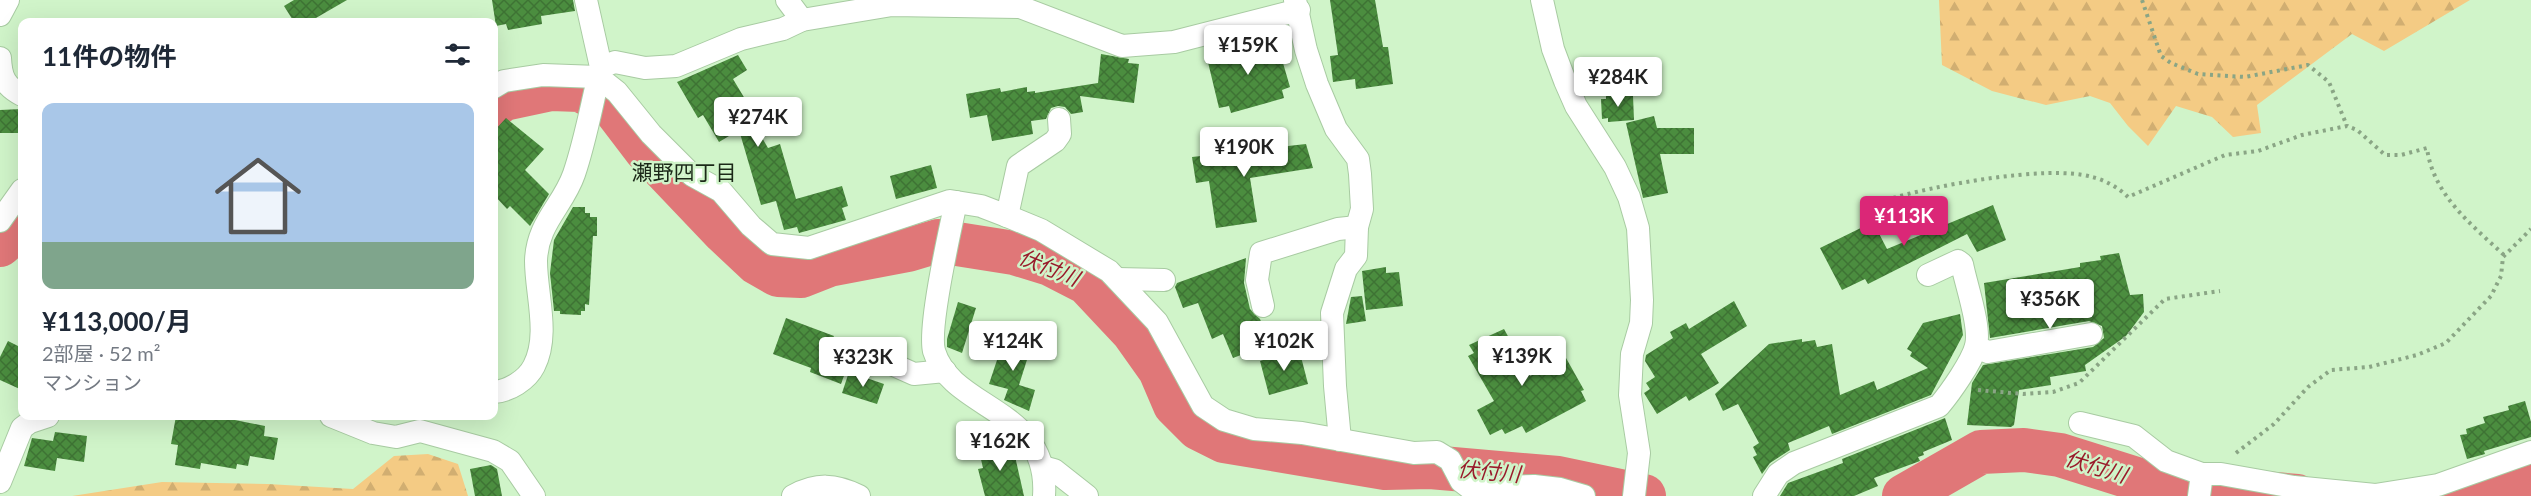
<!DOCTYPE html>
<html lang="ja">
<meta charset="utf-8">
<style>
body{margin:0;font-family:Lato,"Noto Sans JP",sans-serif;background:#f6f6f7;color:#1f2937;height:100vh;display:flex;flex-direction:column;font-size:22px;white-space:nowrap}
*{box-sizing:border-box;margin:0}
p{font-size:20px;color:#747a83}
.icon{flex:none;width:33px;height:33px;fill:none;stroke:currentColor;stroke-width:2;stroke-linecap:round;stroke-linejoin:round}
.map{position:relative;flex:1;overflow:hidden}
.side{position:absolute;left:18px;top:18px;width:480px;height:402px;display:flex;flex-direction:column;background:#fff;border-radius:12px;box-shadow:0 6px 24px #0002}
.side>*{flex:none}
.price{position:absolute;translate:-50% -51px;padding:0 14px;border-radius:6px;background:#fff;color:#222;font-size:20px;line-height:39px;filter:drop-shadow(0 2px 3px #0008)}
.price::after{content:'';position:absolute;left:50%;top:36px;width:18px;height:14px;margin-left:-9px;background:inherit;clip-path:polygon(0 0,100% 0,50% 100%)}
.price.on{background:#db2777;color:#fff}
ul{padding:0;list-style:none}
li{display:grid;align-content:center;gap:12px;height:318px;padding:0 24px}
li span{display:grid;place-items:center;height:186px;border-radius:12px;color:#555}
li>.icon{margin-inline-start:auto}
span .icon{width:108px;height:108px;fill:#fffc;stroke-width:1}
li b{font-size:26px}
h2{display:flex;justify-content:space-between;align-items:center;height:72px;padding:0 24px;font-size:26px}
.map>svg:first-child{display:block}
.forest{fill:url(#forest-firs)}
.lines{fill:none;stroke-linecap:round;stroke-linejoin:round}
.river{stroke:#e07778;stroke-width:44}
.building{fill:url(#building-cross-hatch)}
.minor-casing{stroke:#a8cba2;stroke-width:24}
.path{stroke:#8aa585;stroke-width:4;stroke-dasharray:3 4.5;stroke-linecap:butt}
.minor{stroke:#fff;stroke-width:22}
.labels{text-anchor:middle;stroke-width:5;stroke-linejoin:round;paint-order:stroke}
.neighbourhood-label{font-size:21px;fill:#1b2818;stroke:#d0f4c9}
.water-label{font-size:21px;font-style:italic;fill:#991b2b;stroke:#d0f4c9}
</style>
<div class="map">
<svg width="2531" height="496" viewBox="0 0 2531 496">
<defs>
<pattern id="forest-firs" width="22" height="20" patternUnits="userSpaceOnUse" patternTransform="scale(1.5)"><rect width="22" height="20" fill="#f4cb84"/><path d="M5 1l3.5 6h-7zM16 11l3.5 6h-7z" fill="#d1ae71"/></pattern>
<pattern id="building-cross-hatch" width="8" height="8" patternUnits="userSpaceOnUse" patternTransform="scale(1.5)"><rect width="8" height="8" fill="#4b8d3f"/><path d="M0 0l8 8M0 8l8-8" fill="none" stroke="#3e7334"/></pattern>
</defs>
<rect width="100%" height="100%" fill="#d0f4c9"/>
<g class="forest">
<path d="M1939,0H2470L2384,51L2352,34L2257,105L2261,133L2233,137L2212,117L2176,106L2148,146L2128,126L2110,103L2090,96L2046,105L1992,91L1942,65Z"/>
<path d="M428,454L458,464L468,496H72L162,482L268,484L353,489L394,456Z"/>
</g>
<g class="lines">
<g class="river">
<path d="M494,106L504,99L551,89L580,90L613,107L645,149L724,232L757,263L778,275L801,276L829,265L908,250L938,241L1014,253L1050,264L1087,283L1133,332L1160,370L1175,405L1198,428L1224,441L1385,468L1430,467L1558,478L1644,496"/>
<path d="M0,245L10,236L22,216"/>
<path d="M1904,496L1981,452L2024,450L2060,455L2168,489L2241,491L2297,496"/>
<path d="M2457,496L2484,486L2531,479"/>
</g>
</g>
<g class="building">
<path d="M294,0H347L309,22H294L284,6Z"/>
<path d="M492,0H573L575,11L541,16L542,24L508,30L506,24L496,26Z"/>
<path d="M1330,0H1375L1383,47H1388L1393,84L1356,89L1355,79L1333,82L1330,56L1338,55Z"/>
<path d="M1276,39L1290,87L1282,90L1284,98L1231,113L1229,106L1219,108L1206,54L1233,47L1234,51Z"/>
<path d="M1101,54L1129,59L1128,63L1139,64L1134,103L1080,96L1083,112L1071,114L1065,107L1058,106L1051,108L1046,119L1031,121L1033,134L992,141L987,115L970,118L966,94L1000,88L1001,92L1027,87V92L1035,91V93L1098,83Z"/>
<path d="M738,55L747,70L733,79L745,99L741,102L768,148L780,144L796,199L842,186L848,206L842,208L846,220L799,233L797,227L784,230L776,201L761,205L739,130L719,142L703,115L698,118L677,82Z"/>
<path d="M1625,93V96H1633L1634,120L1608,122V118L1602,119L1601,99H1606V94Z"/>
<path d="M22,109V133H0V110Z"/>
<path d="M1654,116L1657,128H1694V154H1660L1668,193L1643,198L1626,123Z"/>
<path d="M506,118L544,149L525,170L549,194L530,226L510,206L507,209L494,195V131Z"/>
<path d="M1306,144L1313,168L1250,178L1257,222L1216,228L1209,181L1196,183L1192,157Z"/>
<path d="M931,165L937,188L896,199L890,176Z"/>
<path d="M1993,205L2006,240L1977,252L1967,234L1868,284L1865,279L1842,290L1820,248L1873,222L1887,249Z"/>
<path d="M573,207H585V213H590V217H597V236H593L589,305L585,304V311H581V315L560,314V311H554L550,273L554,240Z"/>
<path d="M2119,253L2130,295L2143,294L2144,312L2126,336L2085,365L2086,371L2050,377L2051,385L2019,390L2014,425L2011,427L1967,425L1972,383L1983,365L2093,347L2104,338L2102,326L2089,321L1990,338L1984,283L2080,267V263L2101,260L2100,256Z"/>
<path d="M1246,258L1244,283L1250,309L1260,319L1270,344L1233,358L1223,334L1212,339L1198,303L1183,308L1175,287L1177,283Z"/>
<path d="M1386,267V273L1399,272L1403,306L1366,310L1362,271Z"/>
<path d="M1362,296L1366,321L1346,324L1351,297Z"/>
<path d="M1734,301L1747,326L1701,354L1719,383L1689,401L1686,396L1657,414L1644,393L1650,389L1646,383L1655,377L1645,361L1646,355L1673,338L1670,332L1686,323L1689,329Z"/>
<path d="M958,302L976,308L962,353L947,347V339Z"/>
<path d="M1960,314L1963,335L1931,395L1832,434L1829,426L1788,443L1790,450L1770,463L1762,474L1753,457L1757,455L1753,447L1759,443L1738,404L1723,411L1715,394L1769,344L1802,339V342L1815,340L1817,347L1832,344L1840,395L1874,381L1877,390L1928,368L1910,356L1912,352L1907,349L1923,323Z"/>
<path d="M786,318L834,336L832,340L836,342L833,350L846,354L850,359L841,384L810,372L811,368L773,354Z"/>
<path d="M1504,329L1530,376L1566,358L1584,390L1581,391L1586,401L1526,433L1522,426L1505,434L1502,429L1490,435L1477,410L1494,401L1468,356L1474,353L1469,345Z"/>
<path d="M1005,336L1032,344L1019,385L1035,390L1029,411L1004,400L1008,389L989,384Z"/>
<path d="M8,341L22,348V390L0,380V357Z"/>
<path d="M1299,349L1308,384L1269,395L1260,361Z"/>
<path d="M849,372L884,384L877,404L842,393Z"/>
<path d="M2525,401L2531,422V437L2484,451L2485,454L2467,459L2460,435L2467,434L2466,429L2485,423L2483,417L2509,410L2508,406Z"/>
<path d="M176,416H215L265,426L264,436L278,438L274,460L250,456L248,466L237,464L236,469L201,463L200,469L175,465L178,445L171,444Z"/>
<path d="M1945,418L1952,440L1923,452L1924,455L1918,457L1920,461L1874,478L1878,486L1854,496H1780L1788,483L1843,463L1842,459Z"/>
<path d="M55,432L87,436L84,462L57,458L55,471L24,466L32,438L53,441Z"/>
<path d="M1012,443L1024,496H985L978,469L983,468L979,451Z"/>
<path d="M491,465L497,469L502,496H475L470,469Z"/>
</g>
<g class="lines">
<g class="minor-casing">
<g id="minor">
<path d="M586,0L601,67"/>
<path d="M787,0L802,20"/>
<path d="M1295,0L1306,50L1317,84L1336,129L1358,159L1360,174L1362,209L1357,227L1356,256L1346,269L1332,313L1335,386L1340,440"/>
<path d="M1542,0L1553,49L1565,81L1576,106L1615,167L1629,197L1638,228L1642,300L1641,323L1632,354L1630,395L1639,453L1634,496"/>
<path d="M0,15L8,0"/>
<path d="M0,58C1,78 5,86 22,95"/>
<path d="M494,87L504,81L543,75L598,77L617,92L651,134L692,175L721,191L751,226L772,244L809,248L950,201L981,206L1007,216L1041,230L1109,271L1157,322L1203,406L1224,420L1254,429L1302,433L1414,453L1437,452L1450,460L1461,481L1470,488L1534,486L1560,489L1584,496"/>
<path d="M956,202C950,230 928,327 934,351C952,411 1050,407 1044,496"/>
<path d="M1007,216L1018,166L1055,141L1060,134L1059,119"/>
<path d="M0,221L22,190"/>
<path d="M1117,279L1164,280"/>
<path d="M1263,306L1257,280L1261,253L1338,229L1357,227"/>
<path d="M1976,347L1988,352L2091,334"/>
<path d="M858,349L914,374L945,371"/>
<path d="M494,392C509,391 527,380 534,366C550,335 536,294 536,261C537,223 563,206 574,174C586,139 592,102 601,67L615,62L645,68L676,66L741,39L783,29L802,20L892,5L1020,7L1122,46L1174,42L1299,10"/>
<path d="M331,416L373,433L396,437L420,431L493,451L510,461L534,496"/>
<path d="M2080,423L2134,436L2166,461L2202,474H2221L2294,487L2375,495L2438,485L2531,452"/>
<path d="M1043,467L1054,470L1087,496"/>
<path d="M0,482L22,428L30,422L48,416"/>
<path d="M793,496C817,483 835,484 859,496"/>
<path d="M1764,496L1778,474L1794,463L1939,406C1950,393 1972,362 1976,346C1981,327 1966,285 1962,264L1958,261L1928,275"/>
<path d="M2199,496L2202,474"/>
</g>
</g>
<g class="path">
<path d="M2142,0L2161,56L2171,63L2198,74L2245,77L2308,65L2329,82L2347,126"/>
<path d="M1886,200C1931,186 2048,164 2092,177C2105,180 2119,188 2128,197L2225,155L2258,151L2302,135L2347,126L2357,130L2385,155H2401L2427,148C2433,195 2472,225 2505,256"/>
<path d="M1978,390L2023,394L2053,392L2079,383L2165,299L2220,291"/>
<path d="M2236,453L2274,424L2308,387L2331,370L2369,367L2417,355L2446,343L2491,296L2501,276L2503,257L2531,229"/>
</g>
<use href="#minor" class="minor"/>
</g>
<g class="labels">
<g class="neighbourhood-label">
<text x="684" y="180">瀬野四丁目</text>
</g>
<g class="water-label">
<text transform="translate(1049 268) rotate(22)" y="7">伏付川</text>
<text transform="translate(2096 467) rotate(17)" y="7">伏付川</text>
<text transform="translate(1489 472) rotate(5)" y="7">伏付川</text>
</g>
</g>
</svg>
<b class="price" style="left:1248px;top:76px">¥159K</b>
<b class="price" style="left:1618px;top:108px">¥284K</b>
<b class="price" style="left:758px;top:148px">¥274K</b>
<b class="price" style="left:1244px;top:178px">¥190K</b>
<b class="price on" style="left:1904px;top:247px">¥113K</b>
<b class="price" style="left:2050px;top:330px">¥356K</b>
<b class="price" style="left:1013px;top:372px">¥124K</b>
<b class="price" style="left:1284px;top:372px">¥102K</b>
<b class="price" style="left:1522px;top:387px">¥139K</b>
<b class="price" style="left:863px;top:388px">¥323K</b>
<b class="price" style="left:1000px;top:472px">¥162K</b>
<section class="side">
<h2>11件の物件<svg class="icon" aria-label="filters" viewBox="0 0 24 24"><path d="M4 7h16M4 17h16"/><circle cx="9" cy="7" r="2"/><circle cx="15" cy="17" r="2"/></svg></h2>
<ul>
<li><span style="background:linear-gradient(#a9c7e8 75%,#7fa58c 0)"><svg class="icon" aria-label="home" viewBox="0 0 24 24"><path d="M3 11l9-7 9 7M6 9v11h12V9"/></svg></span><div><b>¥113,000/月</b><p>2部屋 · 52 m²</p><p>マンション</p></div></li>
</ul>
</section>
</div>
